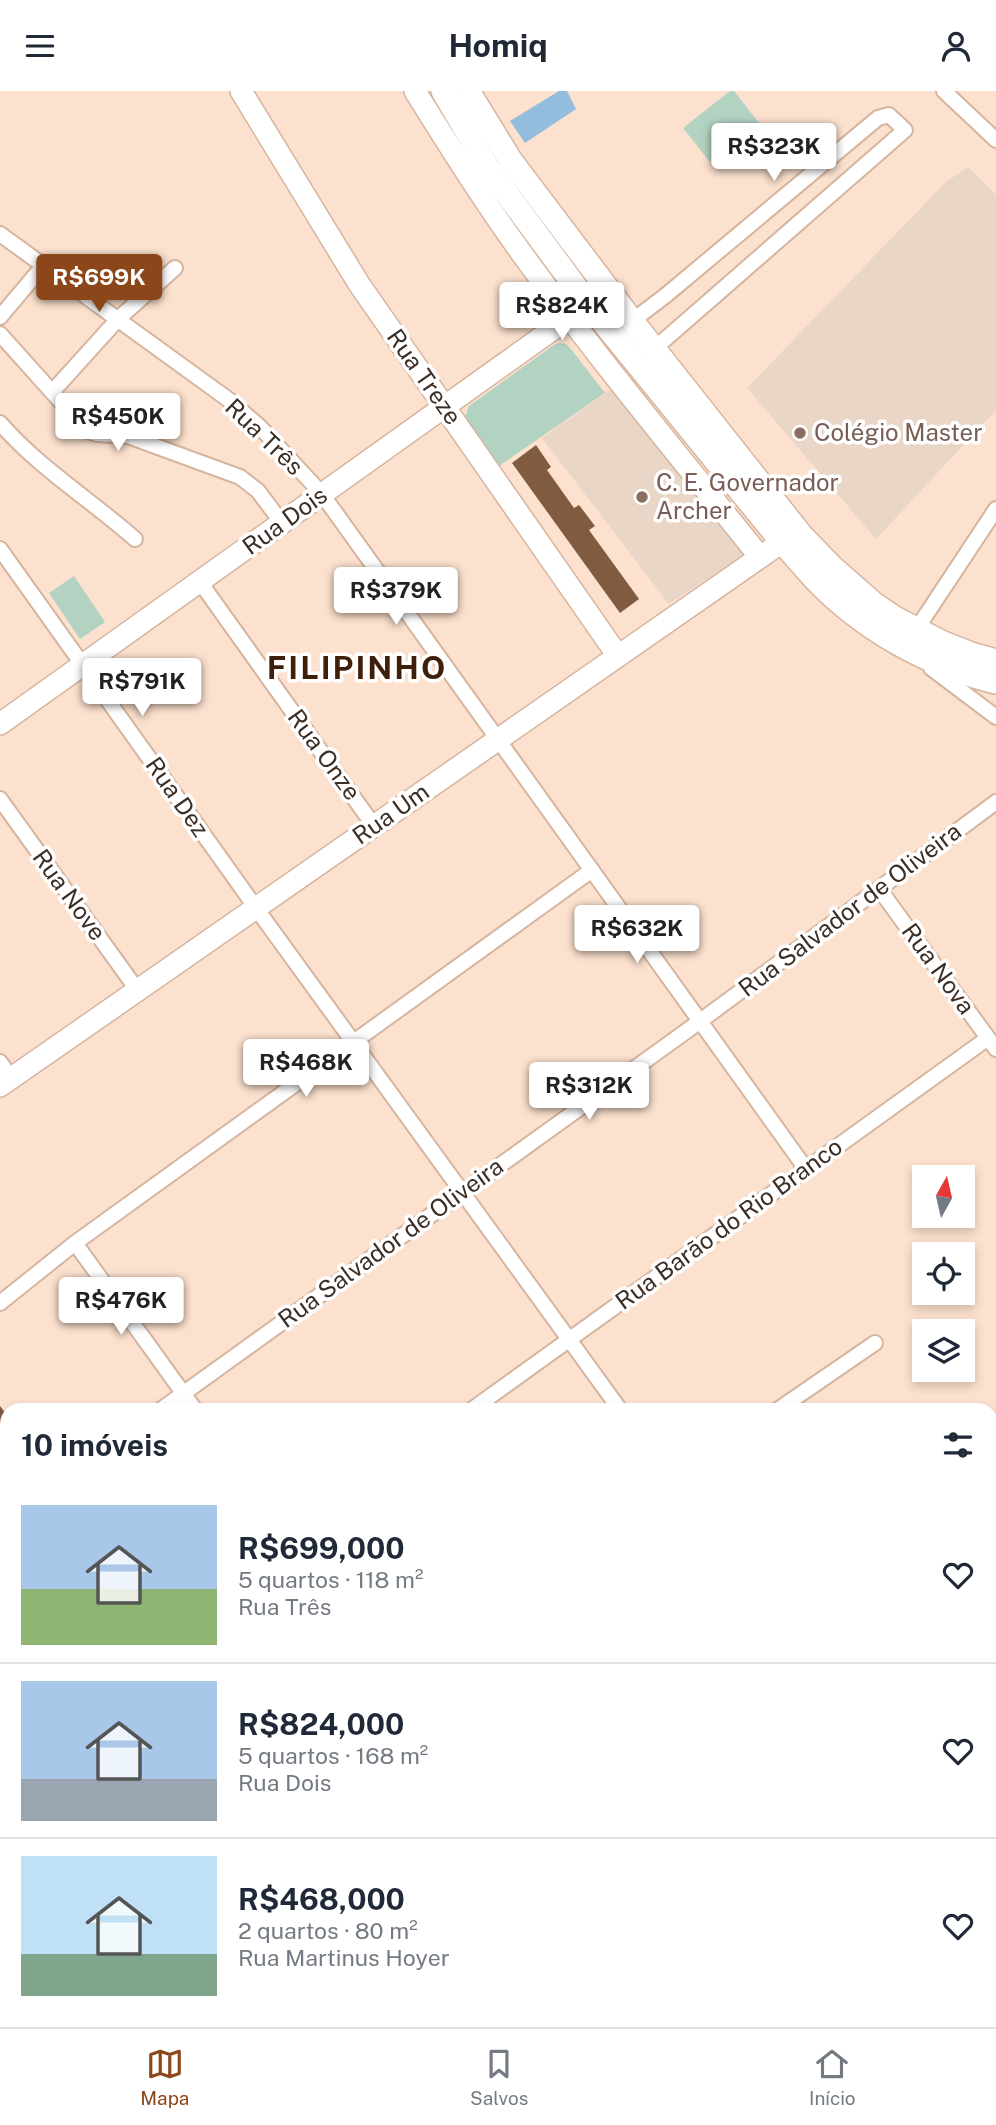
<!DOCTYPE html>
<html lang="pt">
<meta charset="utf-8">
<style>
body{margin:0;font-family:"Public Sans",sans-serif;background:#f2f2f3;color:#1f2937;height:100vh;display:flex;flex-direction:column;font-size:26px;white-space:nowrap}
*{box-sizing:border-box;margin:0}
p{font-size:23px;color:#747a83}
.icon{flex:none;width:38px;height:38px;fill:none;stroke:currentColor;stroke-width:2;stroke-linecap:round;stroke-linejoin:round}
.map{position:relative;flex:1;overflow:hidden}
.side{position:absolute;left:0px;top:1312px;width:998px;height:625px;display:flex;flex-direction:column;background:#fff;border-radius:21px 21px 0 0;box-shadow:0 4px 10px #0003}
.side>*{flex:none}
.needle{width:46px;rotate:8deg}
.buttons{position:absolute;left:912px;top:1074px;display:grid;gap:14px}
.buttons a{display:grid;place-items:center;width:63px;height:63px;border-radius:0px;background:#fff;box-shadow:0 4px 10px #0003;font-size:35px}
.price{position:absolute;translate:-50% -60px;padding:0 16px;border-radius:7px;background:#fff;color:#222;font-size:23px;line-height:46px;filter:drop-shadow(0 2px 4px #0008)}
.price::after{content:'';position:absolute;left:50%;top:42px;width:21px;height:16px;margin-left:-10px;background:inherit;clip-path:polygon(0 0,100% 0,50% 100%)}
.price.on{background:#8b471a;color:#fff}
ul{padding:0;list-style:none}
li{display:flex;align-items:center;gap:21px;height:175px;padding:0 21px}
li+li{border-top:2px solid #e0e1e3}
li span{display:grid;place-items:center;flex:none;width:196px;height:140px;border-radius:0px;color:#555}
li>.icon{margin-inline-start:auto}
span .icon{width:84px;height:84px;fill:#fffc;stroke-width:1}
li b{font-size:30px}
h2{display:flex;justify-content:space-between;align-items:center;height:84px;padding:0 21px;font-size:30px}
header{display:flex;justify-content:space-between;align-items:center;height:91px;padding:0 21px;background:#fff;font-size:32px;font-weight:700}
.tabs{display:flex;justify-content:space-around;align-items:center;height:98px;border-top:2px solid #e0e1e3;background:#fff;font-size:19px;color:#747a83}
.tabs a{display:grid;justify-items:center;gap:4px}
.tabs .on{color:#8b471a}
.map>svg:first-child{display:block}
.education{fill:#e9d6c7}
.green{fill:#b3d3c2}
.water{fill:#92bddc}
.building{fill:#805b40}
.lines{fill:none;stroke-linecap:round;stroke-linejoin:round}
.street-casing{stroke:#d6b59f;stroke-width:18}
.secondary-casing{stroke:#d6b59f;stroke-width:24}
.primary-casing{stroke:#d6b59f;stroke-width:26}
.street{stroke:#fff;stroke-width:14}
.secondary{stroke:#fff;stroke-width:21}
.primary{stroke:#fff;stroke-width:23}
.education-dot{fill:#8d6e63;stroke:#fff;stroke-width:2.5}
.labels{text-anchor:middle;stroke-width:7;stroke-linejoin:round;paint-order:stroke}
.street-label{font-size:24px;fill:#3c2f26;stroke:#fff}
.education-label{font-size:24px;fill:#785e54;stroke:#fff;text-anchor:start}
.district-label{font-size:32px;font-weight:bold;letter-spacing:2px;fill:#401f0a;stroke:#fff}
</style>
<header><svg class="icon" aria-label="menu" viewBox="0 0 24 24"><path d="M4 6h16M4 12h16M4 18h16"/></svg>Homiq<svg class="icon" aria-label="person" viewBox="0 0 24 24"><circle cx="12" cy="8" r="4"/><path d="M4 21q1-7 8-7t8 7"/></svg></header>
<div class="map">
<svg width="996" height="1936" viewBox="0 0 996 1936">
<rect width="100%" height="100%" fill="#fce1ce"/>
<g class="education">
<path d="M968,76L996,104V319L876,448L747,297L946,91Z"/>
<path d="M612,298L744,464L669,513L542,347Z"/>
<path d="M7,1774V1915L6,1916L0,1914V1794Z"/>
</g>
<g class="green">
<path d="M730,0H734L759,32L710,71L683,37Z"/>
<path d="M560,252L566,253L571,258L605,302L499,375L467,333L465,326L469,315L555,253Z"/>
<path d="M74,485L105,531L80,548L49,502Z"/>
</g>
<path class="water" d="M559,0H567L576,18L525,52L510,30Z"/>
<g class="building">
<path d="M536,354L551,376L547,379L574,417L579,414L595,435L589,439L639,508L620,522L512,372Z"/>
<path d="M0,1315L7,1324V1395L0,1400Z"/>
</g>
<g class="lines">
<g class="street-casing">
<g id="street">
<path d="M944,0L996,49"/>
<path d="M0,143L229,309L260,336L322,403L806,1078"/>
<path d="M0,226L43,175"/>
<path d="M632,230L665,205L878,27L889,24L905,39L654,258"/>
<path d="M0,243L87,340L97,343L128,345L240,386L258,400L282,432"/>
<path d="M53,300L118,228L175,177"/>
<path d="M0,332C39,377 91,409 135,448"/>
<path d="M0,458L256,817L621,1320"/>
<path d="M200,491L374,735"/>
<path d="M916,539L996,418"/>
<path d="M931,577L996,626"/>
<path d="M0,708L138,900"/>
<path d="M880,799L996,958"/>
<path d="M0,971L12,988"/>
<path d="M75,1152L196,1320"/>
<path d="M0,1212L75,1152L592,779"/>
<path d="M159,1320L699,931L996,711"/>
<path d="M470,1320L988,947"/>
<path d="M776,1320L875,1252"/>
<path d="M990,1420L996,1417"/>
<path d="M0,1437L7,1432"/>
<path d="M990,1478L996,1476"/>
<path d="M990,1498L996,1513"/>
<path d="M990,1907H996"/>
<path d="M498,1930L499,1936"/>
<path d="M80,1936L81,1930"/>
</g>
</g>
<g class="secondary-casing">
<g id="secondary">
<path d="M241,0L359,193L618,565"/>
<path d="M415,0C449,55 483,109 520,160C596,265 679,365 760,466"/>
<path d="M0,633L570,226"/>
<path d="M0,995L782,451"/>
<path d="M0,1764L7,1744"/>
<path d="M193,1930L194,1936"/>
<path d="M273,1936L279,1930"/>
</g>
</g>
<g class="primary-casing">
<g id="primary">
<path d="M443,0L488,77L586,210L782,451C793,463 803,475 814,487C862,538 928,575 996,591"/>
<path d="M468,0L511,70L632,230L801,444L833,477L874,513L895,527L941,551L971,563L996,570"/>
<path d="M0,1544L7,1550"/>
<path d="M0,1572L7,1574"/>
<path d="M0,1590L7,1596"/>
<path d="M990,1696L996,1694"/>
<path d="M990,1728L996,1726"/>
</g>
</g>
<use href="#street" class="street"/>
<use href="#secondary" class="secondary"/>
<use href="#primary" class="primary"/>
</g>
<g class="education-dot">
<circle cx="800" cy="342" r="7"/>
<circle cx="642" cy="406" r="7"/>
</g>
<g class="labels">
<g class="street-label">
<text transform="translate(424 286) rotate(55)" y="8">Rua Treze</text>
<text transform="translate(264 346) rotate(44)" y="8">Rua Três</text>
<text transform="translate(285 430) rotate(-36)" y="8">Rua Dois</text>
<text transform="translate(324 664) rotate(54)" y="8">Rua Onze</text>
<text transform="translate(177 706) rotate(55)" y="8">Rua Dez</text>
<text transform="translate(391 723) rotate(-35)" y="8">Rua Um</text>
<text transform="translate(69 804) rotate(54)" y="8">Rua Nove</text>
<text transform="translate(850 819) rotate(-37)" y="8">Rua Salvador de Oliveira</text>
<text transform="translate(938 878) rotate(54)" y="8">Rua Nova</text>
<text transform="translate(729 1133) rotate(-36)" y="8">Rua Barão do Rio Branco</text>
<text transform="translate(391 1152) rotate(-36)" y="8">Rua Salvador de Oliveira</text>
</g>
<g class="education-label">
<text x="814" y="350">Colégio Master</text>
<text x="656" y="400">C. E. Governador<tspan x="656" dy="28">Archer</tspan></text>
</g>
<g class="district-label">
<text x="357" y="588">FILIPINHO</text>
</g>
</g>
</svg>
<div class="buttons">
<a><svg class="needle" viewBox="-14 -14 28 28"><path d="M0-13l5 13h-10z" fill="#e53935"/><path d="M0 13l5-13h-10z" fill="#747a83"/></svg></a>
<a><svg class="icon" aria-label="locate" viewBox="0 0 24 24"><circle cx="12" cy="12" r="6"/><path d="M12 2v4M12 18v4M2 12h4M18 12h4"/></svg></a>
<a><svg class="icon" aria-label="layers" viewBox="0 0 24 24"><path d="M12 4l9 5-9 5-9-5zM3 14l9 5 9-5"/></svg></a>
</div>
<b class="price" style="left:774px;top:92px">R$323K</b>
<b class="price on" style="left:99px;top:223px">R$699K</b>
<b class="price" style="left:562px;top:251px">R$824K</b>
<b class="price" style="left:118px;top:362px">R$450K</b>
<b class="price" style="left:396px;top:536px">R$379K</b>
<b class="price" style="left:142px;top:627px">R$791K</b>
<b class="price" style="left:637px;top:874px">R$632K</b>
<b class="price" style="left:306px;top:1008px">R$468K</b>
<b class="price" style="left:589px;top:1031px">R$312K</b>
<b class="price" style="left:121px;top:1246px">R$476K</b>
<section class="side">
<h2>10 imóveis<svg class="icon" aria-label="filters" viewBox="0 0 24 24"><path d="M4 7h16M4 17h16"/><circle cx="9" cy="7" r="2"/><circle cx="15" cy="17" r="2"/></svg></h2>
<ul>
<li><span style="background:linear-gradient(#a9c7e8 60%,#8fb573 0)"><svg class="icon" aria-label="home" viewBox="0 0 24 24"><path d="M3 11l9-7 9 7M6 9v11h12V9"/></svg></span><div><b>R$699,000</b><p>5 quartos · 118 m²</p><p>Rua Três</p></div><svg class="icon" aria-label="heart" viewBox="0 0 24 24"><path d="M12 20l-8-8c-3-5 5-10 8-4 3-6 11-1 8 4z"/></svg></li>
<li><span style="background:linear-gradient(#a9c7e8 70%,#9aa5b1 0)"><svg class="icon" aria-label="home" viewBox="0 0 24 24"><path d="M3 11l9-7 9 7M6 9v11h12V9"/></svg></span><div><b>R$824,000</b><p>5 quartos · 168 m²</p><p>Rua Dois</p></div><svg class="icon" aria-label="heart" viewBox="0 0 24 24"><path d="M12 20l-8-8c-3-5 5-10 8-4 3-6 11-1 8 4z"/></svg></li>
<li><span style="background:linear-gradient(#bfe0f5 70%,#7fa58c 0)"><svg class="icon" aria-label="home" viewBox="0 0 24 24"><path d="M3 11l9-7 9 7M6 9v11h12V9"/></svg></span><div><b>R$468,000</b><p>2 quartos · 80 m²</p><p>Rua Martinus Hoyer</p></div><svg class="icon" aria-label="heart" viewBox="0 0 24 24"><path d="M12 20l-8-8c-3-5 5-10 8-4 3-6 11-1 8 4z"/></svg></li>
</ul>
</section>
</div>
<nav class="tabs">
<a class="on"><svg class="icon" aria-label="map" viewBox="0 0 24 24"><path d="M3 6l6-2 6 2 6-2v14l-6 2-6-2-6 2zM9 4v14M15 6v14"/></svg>Mapa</a>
<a><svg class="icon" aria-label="saved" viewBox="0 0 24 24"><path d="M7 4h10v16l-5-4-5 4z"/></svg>Salvos</a>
<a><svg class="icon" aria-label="home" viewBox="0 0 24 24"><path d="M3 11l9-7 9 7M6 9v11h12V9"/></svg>Início</a>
</nav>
